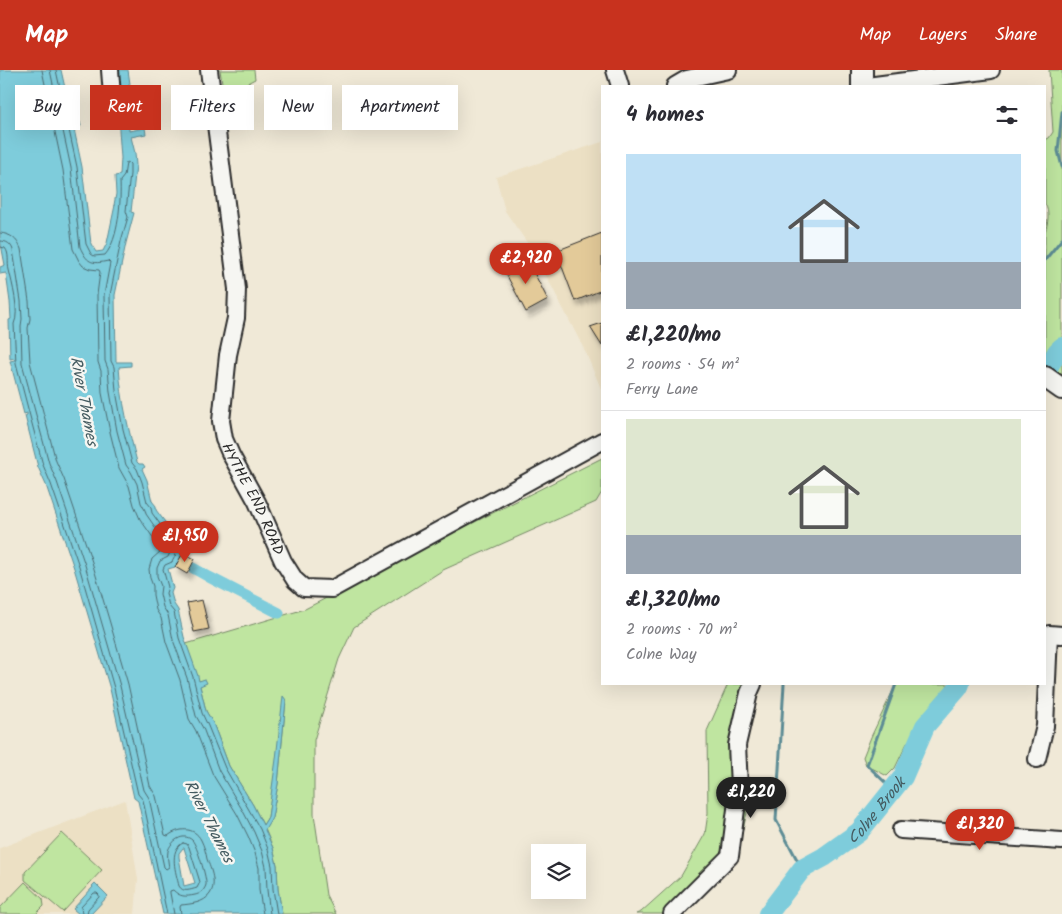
<!DOCTYPE html>
<meta charset="utf-8">
<style>
body{margin:0;font-family:Kalam,sans-serif;background:#f7f7f7;color:#2b2b33;height:100vh;display:flex;flex-direction:column;font-size:19px;white-space:nowrap}
*{box-sizing:border-box;margin:0}
p{font-size:16px;color:#7c7c81}
.icon{flex:none;width:28px;height:28px;fill:none;stroke:currentColor;stroke-width:2;stroke-linecap:round;stroke-linejoin:round}
.map{position:relative;flex:1;overflow:hidden}
.drawer{position:absolute;left:601px;top:15px;width:445px;height:600px;display:flex;flex-direction:column;background:#fff;border-radius:0px;box-shadow:0 5px 20px #0002}
.drawer>*{flex:none}
.top-card{position:absolute;left:15px;top:15px;width:475px;height:45px;display:flex;gap:10px}
.controls{position:absolute;left:531px;top:774px;display:grid;gap:10px}
.controls a{display:grid;place-items:center;width:55px;height:55px;border-radius:0px;background:#fff;box-shadow:0 5px 20px #0002;font-size:25px}
.price{position:absolute;translate:-50% -42px;padding:0 11px;border-radius:18px;background:#c8321e;color:#fff;font-size:16px;line-height:32px;filter:drop-shadow(0 1px 2px #0008)}
.price::after{content:'';position:absolute;left:50%;top:30px;width:15px;height:11px;margin-left:-8px;background:inherit;clip-path:polygon(0 0,100% 0,50% 100%)}
.price.on{background:#222;color:#fff}
ul{padding:0;list-style:none}
li{display:grid;align-content:center;gap:10px;height:265px;padding:0 25px}
li+li{border-top:1px solid #e1e1e2}
li span{display:grid;place-items:center;height:155px;border-radius:0px;color:#555}
li>.icon{margin-inline-start:auto}
span .icon{width:90px;height:90px;fill:#fffc;stroke-width:1}
li b{font-size:21px}
h2{display:flex;justify-content:space-between;align-items:center;height:60px;padding:0 25px;font-size:21px}
.pill{padding:0 18px;border-radius:0px;background:#fff;box-shadow:0 5px 20px #0002;font-size:18px;line-height:45px}
.pill.on{background:#c8321e;color:#fff}
header{display:flex;align-items:center;gap:30px;box-sizing:border-box;height:70px;padding:0 25px;background:#c8321e;color:#fff}
header strong{font-size:24px}
nav{display:flex;gap:28px;margin-inline-start:auto;font-size:18px}
.map>svg:first-child{display:block}
.built{fill:#ece0c4}
.green{fill:#bfe5a0;stroke:#758866}
.water{fill:#7eccdb;stroke:#5d8c95;fill-rule:evenodd}
.lines{fill:none;stroke-linecap:round;stroke-linejoin:round}
.shore{stroke:#4c6b71;stroke-width:1}
.stream{stroke:#5d8c95;stroke-width:3}
.canal{stroke:#7eccdb;stroke-width:11}
.river{stroke:#7eccdb;stroke-width:20}
.building{fill:#e3ca99;stroke:#2b2b2b;filter:url(#shadow)}
.minor-casing{stroke:#2b2b2b;stroke-width:20}
.major-casing{stroke:#2b2b2b;stroke-width:24}
.minor{stroke:#f6f6f2;stroke-width:16}
.major{stroke:#f6f6f2;stroke-width:20}
.labels{text-anchor:middle;stroke-width:5;stroke-linejoin:round;paint-order:stroke}
.street-label{font-size:15px;fill:#2b2b2b;stroke:#f6f6f2}
.water-label{font-size:16px;font-style:italic;fill:#445b60;stroke:#f6f6f2}
</style>
<header>
<strong>Map</strong>
<nav><a>Map</a><a>Layers</a><a>Share</a></nav>
</header>
<div class="map">
<svg width="1062" height="844" viewBox="0 0 1062 844">
<defs>
<filter id="shadow"><feDropShadow dx="3" dy="5.5" stdDeviation="2.5" flood-color="#0004"/></filter>
</defs>
<rect width="100%" height="100%" fill="#f0e9d7"/>
<filter id="ink" filterUnits="userSpaceOnUse"><feTurbulence type="fractalNoise" baseFrequency=".02" numOctaves="2"/><feDisplacementMap in="SourceGraphic" scale="10" xChannelSelector="R" yChannelSelector="G"/><feConvolveMatrix kernelMatrix="1 2 1 2 8 2 1 2 1" color-interpolation-filters="sRGB"/></filter>
<g filter="url(#ink)">
<g class="built">
<path d="M602,72V321L585,281L535,184L505,141L496,107Z"/>
<path d="M125,730L138,809L135,844H0V778Z"/>
</g>
<g class="green">
<path d="M220,0H254L255,9L224,25Z"/>
<path d="M1049,0H1062V306L1045,295V162C1048,154 1050,142 1045,134V70L1049,68L1053,62Z"/>
<path d="M602,388V422L596,432L443,500L354,557L339,589L314,670V744L326,825L336,844H282L278,819L277,795L273,778L265,759L272,747L278,714L286,630L268,747L263,755L253,735L229,696L213,653L206,641L200,616L205,610L199,611L186,574L305,539L451,464Z"/>
<path d="M728,614H754L739,675L747,743L740,771L672,844H636L641,842L681,806L705,764L708,743L707,661Z"/>
<path d="M896,614H949L907,673L895,698L887,706L866,695L863,687L871,667Z"/>
<path d="M62,763L102,800L63,842L25,810V802Z"/>
<path d="M25,812L43,829L44,836L36,844H0V838Z"/>
</g>
<g class="water">
<path d="M0,0H61L73,54L80,52L81,56L74,59L82,97L91,174L96,182L103,181L107,173L115,135H114L116,124L115,106L120,105L121,88L118,46L119,43L115,26L114,0H128L130,14H129L131,41L129,57V61L145,58L146,64L131,67L135,83L136,95L131,142L134,143L126,173L115,225L116,292H131V296L119,297C121,330 129,361 137,392L139,394H143L145,397L142,399L147,410L152,431L156,436V440L183,476C185,484 179,491 175,497L168,499L173,518L171,523L174,534L178,540L184,567L198,606L199,611L205,609L207,613L200,616L206,641L213,653L229,696L253,735L263,755L268,747L276,689L283,626L286,630L278,714L272,748L265,760L273,778L277,795L278,819L282,844H163L138,731L134,728L110,619L74,498L46,415L38,397L25,346L27,345V343L24,344L10,291L15,290L14,288L10,289L9,250L11,249L10,232L6,203L0,204V197L5,195L0,169ZM183,778H184L195,813L184,816L179,787V783Z"/>
<path d="M95,813L108,826L91,844H79L73,839L93,817L92,816Z"/>
</g>
<g class="lines">
<g class="shore">
<path d="M42,0L63,100L73,179L79,191L83,196L90,199L99,200L100,202L97,225L98,292L101,301L102,323L110,362L119,398L129,416L134,435L140,449L161,479V481L152,489L149,499L150,508L153,516V525L156,540L161,548L166,572L180,610L189,649L196,661L213,705L237,744L248,766L255,783L259,798V820L263,844"/>
<path d="M50,0L71,98L80,177C87,192 91,195 108,191L110,193L104,225L105,291L108,299L110,322L117,361L126,395L131,402L137,414L141,433L145,440L146,444L171,480L168,487L160,491L157,498V506L161,516L160,524L163,537L168,545L173,570L187,608L196,646L203,658L219,701L243,741L254,762L262,781L266,797L267,820L270,844"/>
<path d="M56,0L77,97L86,174L91,184L94,186L105,185C119,169 121,131 120,111L124,106L126,93L128,92L130,94V104L126,141L128,147L121,171L110,225L111,291L114,297L116,321L123,359L132,393L137,399L142,412L147,432L151,437L152,443L178,479V481L172,492L165,495L163,499L168,517L166,523L169,536L174,542L179,568L193,607L202,643L208,656L225,698L260,759L268,779L272,796L273,819L277,844"/>
<path d="M0,163C11,164 17,169 21,179L29,231L30,249L28,258L30,292L56,391L64,409L92,492L128,614L150,716L156,726L165,765L168,766C178,758 194,756 201,770C204,776 206,783 207,789C211,800 217,813 210,824C204,833 191,834 181,835L180,837L181,844"/>
<path d="M0,171C7,171 11,174 13,180L21,231L22,249L21,256L22,293L49,393L57,412L85,495L120,616L144,720L149,728L164,797L166,799L169,797C168,792 167,786 168,781C171,771 183,762 192,770C197,775 207,809 206,815C204,821 200,824 195,825C185,827 180,827 173,820L170,821V823L174,844"/>
<path d="M0,177L5,178C10,184 7,193 9,200C12,213 20,242 14,254L16,293L31,350L43,395L51,414L79,496L114,618L138,724L143,730L167,844"/>
<path d="M183,773L187,774L189,777L200,812L197,818C190,820 183,823 179,816C176,803 168,780 183,773Z"/>
<path d="M82,844L81,837L94,823H97L99,825V827L88,839L87,844"/>
</g>
<g class="stream">
<path d="M1062,42L1058,81L1062,97"/>
<path d="M1045,190L1062,169"/>
<path d="M784,614L776,750L802,799"/>
<path d="M892,719L867,695L896,614"/>
</g>
<path class="canal" d="M193,498L209,507L279,543"/>
<g class="river">
<path d="M1045,303L1057,282L1062,277"/>
<path id="s1" d="M768,844L802,799L824,787L859,762L903,707L925,656L958,618L960,614"/>
</g>
</g>
<g class="building">
<path d="M602,163V220L575,231L556,181Z"/>
<path d="M527,189L548,230L526,242L504,200Z"/>
<path d="M602,253V276L590,257Z"/>
<path d="M183,483L195,489L187,504L175,497Z"/>
<path d="M202,530L209,559L194,562L187,533Z"/>
</g>
<g class="lines">
<g class="minor-casing">
<g id="minor">
<path d="M110,0L113,38"/>
<path id="s2" d="M209,0L237,219L236,248L228,285L221,351L224,369L231,385L257,432L283,491L295,510L304,518L332,519L602,371"/>
<path d="M615,0L620,16"/>
<path d="M675,16L687,9L728,0"/>
<path d="M867,16L991,0"/>
<path d="M1037,689L1045,656L1049,564L1062,565"/>
<path d="M901,760L1062,771"/>
<path d="M672,844L730,786L739,716L737,675L749,623L753,614"/>
</g>
</g>
<g class="major-casing">
<g id="major">
<path d="M862,0V16"/>
<path d="M1045,307L1062,319"/>
</g>
</g>
<use href="#minor" class="minor"/>
<use href="#major" class="major"/>
</g>
</g>
<g class="labels">
<g class="street-label">
<text dy="5" stroke="none"><textPath href="#s2" startOffset="439">HYTHE END ROAD</textPath></text>
</g>
<g class="water-label">
<text transform="translate(85 331) rotate(79)" y="6">River Thames</text>
<text dy="6" stroke="none"><textPath href="#s1" startOffset="152">Colne Brook</textPath></text>
<text transform="translate(210 751) rotate(63)" y="6">River Thames</text>
</g>
</g>
</svg>
<div class="controls">
<a><svg class="icon" aria-label="layers" viewBox="0 0 24 24"><path d="M12 4l9 5-9 5-9-5zM3 14l9 5 9-5"/></svg></a>
</div>
<b class="price" style="left:526px;top:215px">£2,920</b>
<b class="price" style="left:185px;top:493px">£1,950</b>
<b class="price on" style="left:751px;top:749px">£1,220</b>
<b class="price" style="left:980px;top:781px">£1,320</b>
<div class="top-card">
<a class="pill">Buy</a>
<a class="pill on">Rent</a>
<a class="pill">Filters</a>
<a class="pill">New</a>
<a class="pill">Apartment</a>
</div>
<section class="drawer">
<h2>4 homes<svg class="icon" aria-label="filters" viewBox="0 0 24 24"><path d="M4 7h16M4 17h16"/><circle cx="9" cy="7" r="2"/><circle cx="15" cy="17" r="2"/></svg></h2>
<ul>
<li><span style="background:linear-gradient(#bfe0f5 70%,#9aa5b1 0)"><svg class="icon" aria-label="home" viewBox="0 0 24 24"><path d="M3 11l9-7 9 7M6 9v11h12V9"/></svg></span><div><b>£1,220/mo</b><p>2 rooms · 54 m²</p><p>Ferry Lane</p></div></li>
<li><span style="background:linear-gradient(#dfe7d0 75%,#9aa5b1 0)"><svg class="icon" aria-label="home" viewBox="0 0 24 24"><path d="M3 11l9-7 9 7M6 9v11h12V9"/></svg></span><div><b>£1,320/mo</b><p>2 rooms · 70 m²</p><p>Colne Way</p></div></li>
</ul>
</section>
</div>
